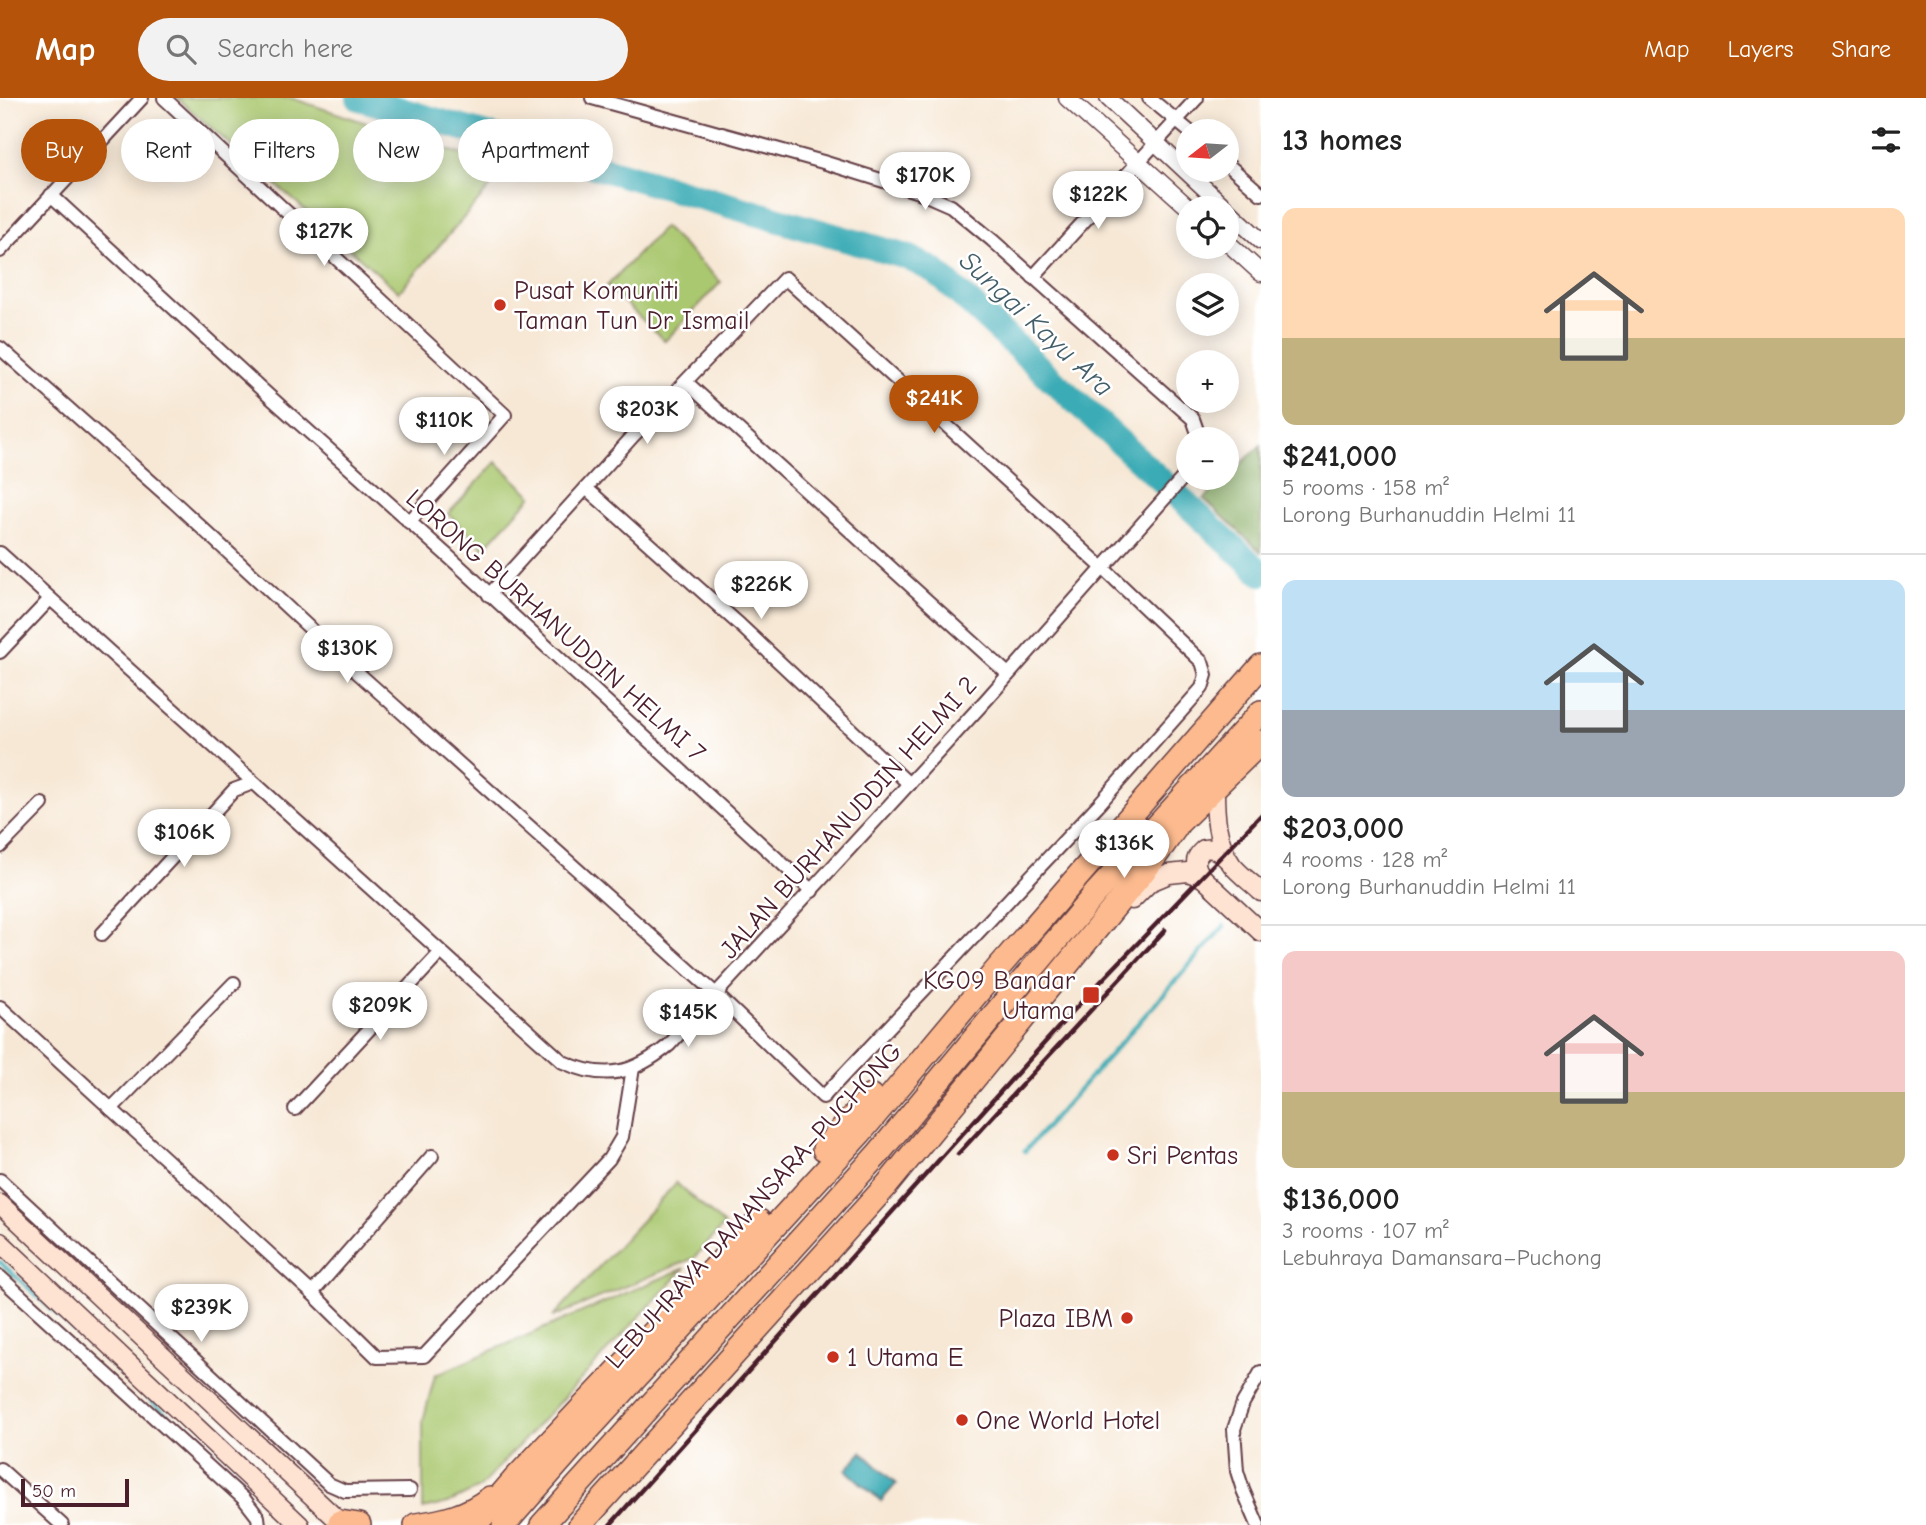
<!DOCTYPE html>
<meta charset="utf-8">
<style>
body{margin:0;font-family:"Comic Neue",sans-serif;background:#f2f2f2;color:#222;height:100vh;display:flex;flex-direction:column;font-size:26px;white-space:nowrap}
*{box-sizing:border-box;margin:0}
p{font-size:23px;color:#767676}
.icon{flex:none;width:38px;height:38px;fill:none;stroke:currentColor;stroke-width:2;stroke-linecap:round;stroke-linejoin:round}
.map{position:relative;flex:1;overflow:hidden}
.sheet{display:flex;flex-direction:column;background:#fff;width:665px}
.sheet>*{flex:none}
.banner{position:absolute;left:21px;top:21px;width:665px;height:63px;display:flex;gap:14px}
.needle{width:46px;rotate:253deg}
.controls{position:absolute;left:1176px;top:21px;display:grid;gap:14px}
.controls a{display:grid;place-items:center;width:63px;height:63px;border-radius:50%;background:#fff;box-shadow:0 4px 18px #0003;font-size:35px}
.scale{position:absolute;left:21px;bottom:18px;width:108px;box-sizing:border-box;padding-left:7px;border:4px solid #4a1f2b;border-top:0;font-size:19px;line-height:24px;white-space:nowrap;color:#4a1f2b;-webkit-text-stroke:5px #fff;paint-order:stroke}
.price{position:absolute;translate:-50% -60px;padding:0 16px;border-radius:24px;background:#fff;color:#222;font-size:23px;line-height:46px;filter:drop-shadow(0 2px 4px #0008)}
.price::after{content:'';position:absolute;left:50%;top:42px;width:21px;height:16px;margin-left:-10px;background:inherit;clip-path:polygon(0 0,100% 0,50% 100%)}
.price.on{background:#b45309;color:#fff}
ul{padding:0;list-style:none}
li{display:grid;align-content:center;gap:14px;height:371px;padding:0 21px}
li+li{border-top:2px solid #e0e0e0}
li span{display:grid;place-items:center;height:217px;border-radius:14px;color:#555}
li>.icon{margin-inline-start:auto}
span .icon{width:126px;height:126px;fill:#fffc;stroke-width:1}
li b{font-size:30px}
h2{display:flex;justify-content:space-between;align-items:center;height:84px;padding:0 21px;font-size:30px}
.chip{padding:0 24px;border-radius:32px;background:#fff;box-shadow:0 4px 18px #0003;font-size:24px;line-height:63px}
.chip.on{background:#b45309;color:#fff}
header{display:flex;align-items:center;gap:42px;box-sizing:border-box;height:98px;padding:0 35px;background:#b45309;color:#fff}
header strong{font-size:33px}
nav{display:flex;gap:38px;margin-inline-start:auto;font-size:24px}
.search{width:490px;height:63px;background:#f2f2f2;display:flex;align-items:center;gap:18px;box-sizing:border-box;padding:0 24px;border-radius:38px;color:#767676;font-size:26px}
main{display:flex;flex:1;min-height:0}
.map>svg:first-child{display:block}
.green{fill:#aac86f;stroke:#7a744d;stroke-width:2}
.forest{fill:#87ac62;stroke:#686646;stroke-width:2}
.water{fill:#3aabb5;stroke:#426570;stroke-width:2}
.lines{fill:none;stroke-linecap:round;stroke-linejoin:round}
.stream{stroke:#3aabb5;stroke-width:4.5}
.river{stroke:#3aabb5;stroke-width:26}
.minor-casing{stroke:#643d44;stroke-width:16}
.tertiary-casing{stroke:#643d44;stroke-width:19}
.secondary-casing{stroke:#643d44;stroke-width:21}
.motorway-casing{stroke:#643d44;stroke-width:26}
.minor{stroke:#fff;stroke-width:12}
.tertiary{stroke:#fff;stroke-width:16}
.secondary{stroke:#fee3d2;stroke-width:18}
.motorway{stroke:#fcba8e;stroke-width:23}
.rail{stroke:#4a1f2b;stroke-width:4.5}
.poi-dot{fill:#c8321e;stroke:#fff;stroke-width:2.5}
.labels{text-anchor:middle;stroke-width:5;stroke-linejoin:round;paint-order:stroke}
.poi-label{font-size:26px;fill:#4a1f2b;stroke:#fff;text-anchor:start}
.street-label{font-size:26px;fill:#4a1f2b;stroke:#fff}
.water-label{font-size:28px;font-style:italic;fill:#435e69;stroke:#fff}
</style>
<header>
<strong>Map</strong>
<div class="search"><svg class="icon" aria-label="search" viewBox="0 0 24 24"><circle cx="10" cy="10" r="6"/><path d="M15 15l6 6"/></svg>Search here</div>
<nav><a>Map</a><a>Layers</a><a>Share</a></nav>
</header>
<main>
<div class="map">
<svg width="1261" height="1427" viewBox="0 0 1261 1427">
<rect width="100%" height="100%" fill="#fff"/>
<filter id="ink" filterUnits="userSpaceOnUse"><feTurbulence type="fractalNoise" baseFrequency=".0143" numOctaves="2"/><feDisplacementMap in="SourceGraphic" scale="14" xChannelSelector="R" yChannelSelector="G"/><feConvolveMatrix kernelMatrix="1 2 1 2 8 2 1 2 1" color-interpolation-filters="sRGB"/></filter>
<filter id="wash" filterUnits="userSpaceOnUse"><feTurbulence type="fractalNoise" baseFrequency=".00686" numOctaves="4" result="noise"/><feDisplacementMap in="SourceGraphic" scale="28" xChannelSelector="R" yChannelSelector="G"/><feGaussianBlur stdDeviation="1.57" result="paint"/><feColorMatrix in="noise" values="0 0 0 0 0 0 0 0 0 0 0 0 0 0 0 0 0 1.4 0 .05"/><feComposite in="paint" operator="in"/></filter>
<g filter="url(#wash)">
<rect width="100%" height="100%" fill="#f7e8d5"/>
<g class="green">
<path d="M177,0H291L506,71L399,194Z"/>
<path d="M664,129L721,184L665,243L607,188Z"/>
<path d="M496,364L532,398L484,450L448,416Z"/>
<path d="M676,1085L724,1127L694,1160L553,1219Z"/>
<path d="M685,1170L479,1390L448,1405L423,1411V1323L435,1277Z"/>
</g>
<path class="forest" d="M1261,347V454L1204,401Z"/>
<path class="water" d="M862,1354L896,1386L881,1403L846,1372Z"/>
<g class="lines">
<g class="stream">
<path d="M1025,1053L1224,828"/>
<path d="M0,1164L237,1381"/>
</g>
<path class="river" d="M359,0L907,159L935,173L1261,475"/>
</g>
</g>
<g filter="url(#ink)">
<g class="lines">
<g class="minor-casing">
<g id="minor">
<path d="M164,0L505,317L409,424"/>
<path d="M592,0L823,64L919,94L951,108L992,142L1193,321L1200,341"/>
<path d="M1149,0L1189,33"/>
<path d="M1227,66L1261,96"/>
<path d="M51,97L269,298L458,467L812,793"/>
<path d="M0,153L142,0"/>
<path d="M1033,179L1197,0"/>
<path d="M0,250L174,404L358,575L717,897L823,999L1099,706L1202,590L1206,577L1202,564L1104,471L785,180L634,337L489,497"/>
<path d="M686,284L1008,576"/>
<path d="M586,390L740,527L909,686"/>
<path d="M0,455L563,964C605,983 634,976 669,947L986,602L1188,374"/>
<path d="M0,554L50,501"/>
<path d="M0,749L42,706"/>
<path d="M102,836L234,692L253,685"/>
<path d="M0,909L312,1195L377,1259L424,1258L609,1061L622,1039L633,970"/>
<path d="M111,1011L234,885"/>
<path d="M295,1011L441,854"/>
<path d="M0,1082L329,1386L345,1393L410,1392"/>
<path d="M0,1179L244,1401L258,1419L259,1427"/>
<path d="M312,1195L432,1058"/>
<path d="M0,1371L62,1427"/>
<path d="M1258,1427L1243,1392L1237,1373L1234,1331L1243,1305L1261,1274"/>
</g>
</g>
<g class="tertiary-casing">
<g id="tertiary">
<path d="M1067,0L1189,110"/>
<path d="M1108,0L1261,143"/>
<path d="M1227,144L1261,175"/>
</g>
</g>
<g class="secondary-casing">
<g id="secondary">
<path d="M1215,691C1215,716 1216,745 1232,767C1240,777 1252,785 1261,794"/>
<path d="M1203,780C1195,769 1192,761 1204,751C1215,749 1220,754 1228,762"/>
<path d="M1132,802L1150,784L1169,776L1188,774L1203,780L1261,834"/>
<path d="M0,1106L343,1427"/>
<path d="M0,1144L300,1427"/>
</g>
</g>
<g class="motorway-casing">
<g id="motorway">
<path d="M1164,739L1261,644"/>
<path d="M824,1051L871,998"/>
<path d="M340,1424L359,1427"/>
<path d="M416,1427C444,1423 467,1418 490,1400"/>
<path d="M475,1427L514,1382L759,1123"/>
<path d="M504,1427L577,1344L860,1035L999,869L1261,568"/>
<path d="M542,1427L877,1057L1095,796L1261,614"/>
<path d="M580,1427L887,1087L1152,763L1176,729"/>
</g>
</g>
<use href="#minor" class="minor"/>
<use href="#tertiary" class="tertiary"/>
<use href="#secondary" class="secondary"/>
<use href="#motorway" class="motorway"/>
<g class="rail">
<path d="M958,1056L1165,832"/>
<path d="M610,1427L1084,901L1261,717"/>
</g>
</g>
</g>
<g class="poi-dot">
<circle cx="500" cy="207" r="7"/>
<rect x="1082" y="888" width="18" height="18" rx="3.5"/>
<circle cx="1113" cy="1057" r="7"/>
<circle cx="1127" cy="1220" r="7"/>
<circle cx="833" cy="1259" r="7"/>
<circle cx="962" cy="1322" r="7"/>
</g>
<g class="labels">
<g class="poi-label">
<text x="514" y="201">Pusat Komuniti<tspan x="514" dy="30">Taman Tun Dr Ismail</tspan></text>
<text x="1075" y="891" text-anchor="end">KG09 Bandar<tspan x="1075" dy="30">Utama</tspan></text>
<text x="1127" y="1066">Sri Pentas</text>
<text x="1113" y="1229" text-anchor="end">Plaza IBM</text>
<text x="847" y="1268">1 Utama E</text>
<text x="976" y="1331">One World Hotel</text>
</g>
<g class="street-label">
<text transform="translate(556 527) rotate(42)" y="9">LORONG BURHANUDDIN HELMI 7</text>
<text transform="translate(848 719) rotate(-48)" y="9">JALAN BURHANUDDIN HELMI 2</text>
<text transform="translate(753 1107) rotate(-48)" y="9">LEBUHRAYA DAMANSARA–PUCHONG</text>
</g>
<g class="water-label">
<text transform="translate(1037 225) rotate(43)" y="10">Sungai Kayu Ara</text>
</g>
</g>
</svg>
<div class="controls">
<a><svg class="needle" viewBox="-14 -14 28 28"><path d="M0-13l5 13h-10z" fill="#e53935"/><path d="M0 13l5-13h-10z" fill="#767676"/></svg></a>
<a><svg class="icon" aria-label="locate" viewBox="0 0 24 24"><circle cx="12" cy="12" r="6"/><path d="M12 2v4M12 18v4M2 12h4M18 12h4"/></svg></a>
<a><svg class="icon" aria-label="layers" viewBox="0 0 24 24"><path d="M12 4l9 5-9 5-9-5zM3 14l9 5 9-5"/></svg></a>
<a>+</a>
<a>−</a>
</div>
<div class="scale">50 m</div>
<b class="price" style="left:925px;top:114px">$170K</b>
<b class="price" style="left:1098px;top:133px">$122K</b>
<b class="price" style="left:324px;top:170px">$127K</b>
<b class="price on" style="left:934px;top:337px">$241K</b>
<b class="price" style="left:647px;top:348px">$203K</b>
<b class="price" style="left:444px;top:359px">$110K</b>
<b class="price" style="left:761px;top:523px">$226K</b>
<b class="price" style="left:347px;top:587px">$130K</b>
<b class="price" style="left:184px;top:771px">$106K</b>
<b class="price" style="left:1124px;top:782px">$136K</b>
<b class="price" style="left:380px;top:944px">$209K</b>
<b class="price" style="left:688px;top:951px">$145K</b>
<b class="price" style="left:201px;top:1246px">$239K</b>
<div class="banner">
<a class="chip on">Buy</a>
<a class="chip">Rent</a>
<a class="chip">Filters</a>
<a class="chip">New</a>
<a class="chip">Apartment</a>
</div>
</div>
<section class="sheet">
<h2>13 homes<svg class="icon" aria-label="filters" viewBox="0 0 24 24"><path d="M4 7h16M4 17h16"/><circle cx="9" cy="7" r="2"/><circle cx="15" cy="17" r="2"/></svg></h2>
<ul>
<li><span style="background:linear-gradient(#ffd9b3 60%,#c2b280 0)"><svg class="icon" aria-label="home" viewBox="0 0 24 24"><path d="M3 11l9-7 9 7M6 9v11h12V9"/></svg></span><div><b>$241,000</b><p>5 rooms · 158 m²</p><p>Lorong Burhanuddin Helmi 11</p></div></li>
<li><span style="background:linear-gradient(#bfe0f5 60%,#9aa5b1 0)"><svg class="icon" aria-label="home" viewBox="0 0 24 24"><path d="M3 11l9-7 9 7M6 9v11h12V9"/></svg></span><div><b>$203,000</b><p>4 rooms · 128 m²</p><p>Lorong Burhanuddin Helmi 11</p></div></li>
<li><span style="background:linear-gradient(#f6c9c9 65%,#c2b280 0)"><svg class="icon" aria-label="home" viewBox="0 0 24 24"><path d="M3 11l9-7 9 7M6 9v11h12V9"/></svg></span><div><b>$136,000</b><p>3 rooms · 107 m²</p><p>Lebuhraya Damansara–Puchong</p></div></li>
</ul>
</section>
</main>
